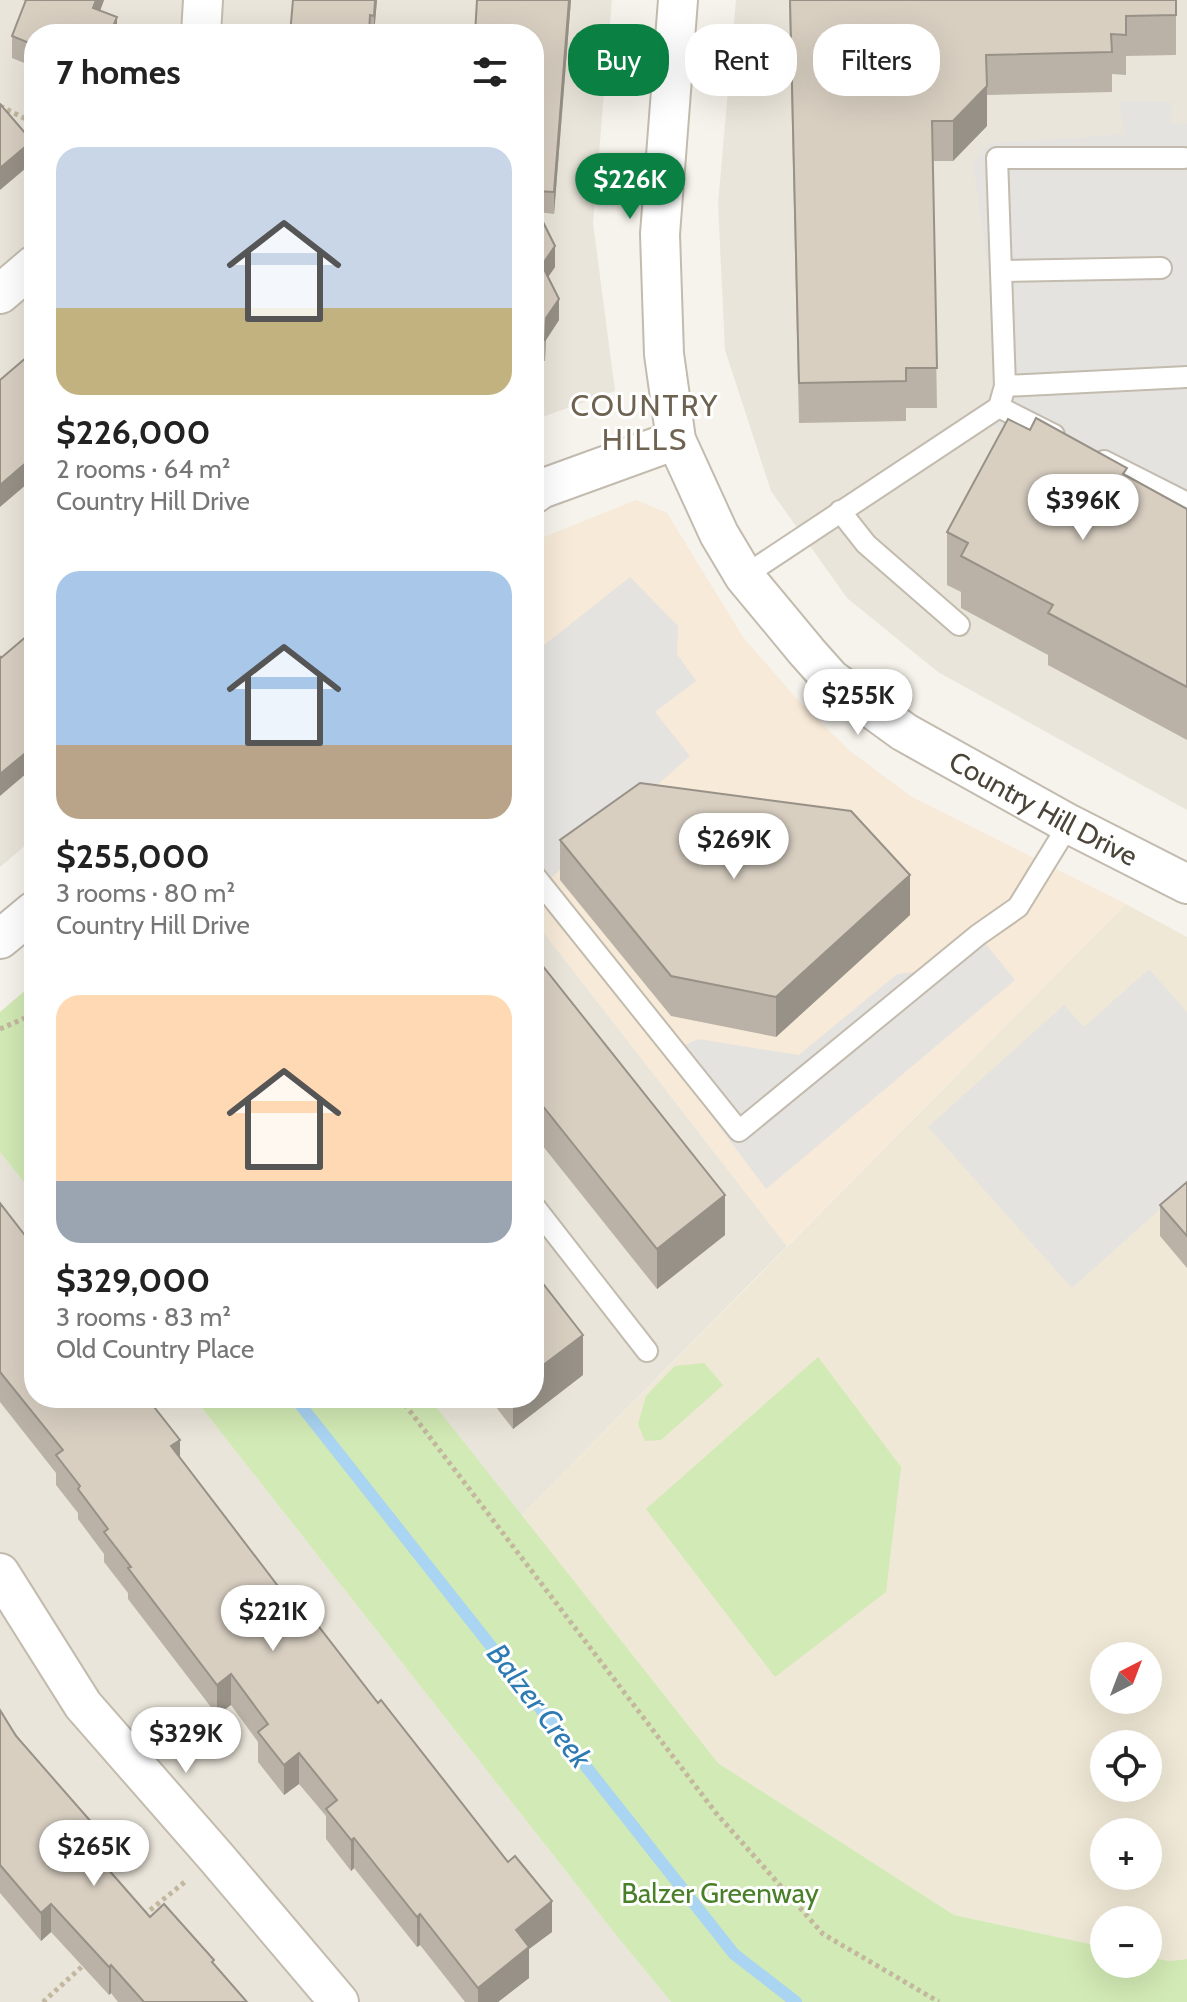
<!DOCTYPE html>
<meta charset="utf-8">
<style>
body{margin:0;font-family:Cabin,sans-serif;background:#f6f6f6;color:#222;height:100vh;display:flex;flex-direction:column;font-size:30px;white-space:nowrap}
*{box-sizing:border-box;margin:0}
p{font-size:26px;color:#767676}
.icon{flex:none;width:44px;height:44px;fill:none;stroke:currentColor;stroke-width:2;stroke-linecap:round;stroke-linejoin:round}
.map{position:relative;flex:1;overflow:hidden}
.panel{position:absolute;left:24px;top:24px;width:520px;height:1384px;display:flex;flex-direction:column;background:#fff;border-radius:32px;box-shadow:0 8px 32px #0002}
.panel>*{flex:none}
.banner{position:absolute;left:568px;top:24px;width:498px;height:72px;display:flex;gap:16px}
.needle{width:52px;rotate:42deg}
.tools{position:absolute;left:1090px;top:1642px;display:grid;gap:16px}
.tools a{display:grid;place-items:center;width:72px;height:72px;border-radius:50%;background:#fff;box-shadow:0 8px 32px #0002;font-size:40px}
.price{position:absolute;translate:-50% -68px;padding:0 18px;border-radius:28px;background:#fff;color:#222;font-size:26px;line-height:52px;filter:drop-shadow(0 2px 4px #0008)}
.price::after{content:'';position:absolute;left:50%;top:48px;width:24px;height:18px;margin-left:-12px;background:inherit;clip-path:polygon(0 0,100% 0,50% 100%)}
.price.on{background:#0b8043;color:#fff}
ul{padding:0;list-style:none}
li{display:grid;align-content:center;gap:16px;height:424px;padding:0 32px}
li span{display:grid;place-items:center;height:248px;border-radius:24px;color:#555}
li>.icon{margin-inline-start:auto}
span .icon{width:144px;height:144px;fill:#fffc;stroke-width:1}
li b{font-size:34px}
h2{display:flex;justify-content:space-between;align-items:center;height:96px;padding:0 32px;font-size:34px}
.chip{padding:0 28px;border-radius:32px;background:#fff;box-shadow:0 8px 32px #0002;font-size:28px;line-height:72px}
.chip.on{background:#0b8043;color:#fff}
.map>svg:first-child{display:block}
.residential{fill:#eae5da}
.commercial{fill:#f7ead8}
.education{fill:#efe8d6;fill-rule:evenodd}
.green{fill:#d2eab5}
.parking{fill:#e5e3e0}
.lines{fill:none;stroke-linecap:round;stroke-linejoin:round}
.stream{stroke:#a9d4f2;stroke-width:12}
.lane-casing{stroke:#c2bbae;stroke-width:24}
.street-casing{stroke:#c2bbae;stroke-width:42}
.path{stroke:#c4b79f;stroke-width:5;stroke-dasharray:4 4;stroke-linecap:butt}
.lane{stroke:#fff;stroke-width:20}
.street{stroke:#fff;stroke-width:38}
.wall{fill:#bab2a6}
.shaded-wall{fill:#979187}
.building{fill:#d8cfc1;stroke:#979187;stroke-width:2}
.labels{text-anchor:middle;stroke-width:6;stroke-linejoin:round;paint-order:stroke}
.street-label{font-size:28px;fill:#4b4439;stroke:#fff}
.park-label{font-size:28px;fill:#4a7f2a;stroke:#fff}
.neighbourhood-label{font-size:30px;letter-spacing:2px;fill:#6e6250;stroke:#fff}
.water-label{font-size:30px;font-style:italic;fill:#2e7ab2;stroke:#fff}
</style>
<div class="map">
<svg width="1187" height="2002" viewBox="0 0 1187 2002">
<rect width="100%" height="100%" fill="#f6f3ec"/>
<g class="residential">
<path d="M0,0H612L593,223L615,391L534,420V34H34V838L0,867Z"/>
<path d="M736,0H1187V810L938,672L847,598L771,491L725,350L718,204Z"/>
<path d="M534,920L787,1246L521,1516L429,1398H534Z"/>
<path d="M0,1152L34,1195V1398H194L616,1935L671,2002H0Z"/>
</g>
<path class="commercial" d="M636,500L667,513L743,637L796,698L850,751L912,797L1126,904L787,1246L534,920V541Z"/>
<path class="education" d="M1126,904L1187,937V1959L1169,1961L1148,1957V1920H1104V1947L954,1915L718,1763L521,1516ZM1104,1656H1148V1700H1104ZM1104,1744H1148V1788H1104ZM1104,1832H1148V1876H1104Z"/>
<g class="green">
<path d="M34,983V1195L0,1152V1012Z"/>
<path d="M818,1357L901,1467L886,1592L775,1677L646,1509Z"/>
<path d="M704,1363L723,1385L661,1440L645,1441L638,1424L646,1396L675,1366Z"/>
<path d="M194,1398H429L718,1763L954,1915L1104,1947V1964H1148V1957L1169,1961L1187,1959V2002H671L616,1935Z"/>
</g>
<g class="parking">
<path d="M1118,101L1172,102L1171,123L1187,124V521L992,424L1005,386L973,164L986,144L1125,134Z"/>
<path d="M630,577L678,626L677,654L696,681L655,712L690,756L545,883L534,869V653Z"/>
<path d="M976,932L1015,980L766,1189L665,1054L698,1039L799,1055L897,974L930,970Z"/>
<path d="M1149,969L1187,1012V1185L1072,1288L928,1127L1064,1005L1084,1027Z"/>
</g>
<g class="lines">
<g class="stream">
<path d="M33,1068L34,1069"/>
<path d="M295,1398L734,1954L796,2002"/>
</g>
<g class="lane-casing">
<g id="lane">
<path d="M1001,271L1161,268"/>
<path d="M1005,386L1187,377"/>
<path d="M999,407L1005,386L997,158H1184"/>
<path d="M1104,461L1187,503"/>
<path d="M840,511L866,544L959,625"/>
<path d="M744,576L999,407L1054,435"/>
<path d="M534,875L739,1131L978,935L1018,907L1069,824"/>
<path d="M534,1206L647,1351"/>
</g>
</g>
<g class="street-casing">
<g id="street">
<path id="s1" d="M678,0L660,234L664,354L676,440L719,534L744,576L807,652L831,679L904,732L1069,824L1187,884"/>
<path d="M201,34L203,0"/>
<path d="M0,294L34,265"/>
<path d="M534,494L541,489L676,440"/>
<path d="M0,939L34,911"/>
<path d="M0,1573L83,1705L216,1857L339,2002"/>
</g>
</g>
<g class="path">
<path d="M0,106L34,123"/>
<path d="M0,1029L34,1014"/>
<path d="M400,1398L716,1813L823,1934L939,2002"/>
<path d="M144,1915L186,1881"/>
<path d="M43,2002L87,1962"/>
</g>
<use href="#lane" class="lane"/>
<use href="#street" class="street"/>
</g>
<g class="wall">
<path d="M22,0H104L100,11L117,34H34V67L12,58V36L26,1Z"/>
<path d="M293,0H377L374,34H290Z"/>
<path d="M571,0L554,214L538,212L555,267L548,277L559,320L546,340L545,361H534V34Z"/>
<path d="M789,0H1176V55L1126,56V75L1112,74V92L987,95V126L953,161H933L937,408H906V421L799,423Z"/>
<path d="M1127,475L1187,509V740L1048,665V655L961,608V592L947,585V532Z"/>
<path d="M560,840L910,915L776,1037L671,1016L560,880Z"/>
<path d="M534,955L725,1235L657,1289L534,1135Z"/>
<path d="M1187,1182V1268L1160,1236V1205Z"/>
<path d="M0,1203L180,1457L310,1628L552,1932L529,1949V1978L498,2002H465L420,1945L417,1947L354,1868L351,1871L326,1839V1816L299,1784L284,1795L258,1762V1742L231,1705L217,1715L128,1599V1593L104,1562V1554L78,1519V1513L56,1485V1473L0,1402Z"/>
<path d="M583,1375L513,1429L489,1398H534Z"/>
<path d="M0,1710L100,1860L150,1917L214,1965L247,2002H118L111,1993L109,1995L51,1932L41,1941L0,1893Z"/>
</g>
<g class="shaded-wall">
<path d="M96,0H104L93,30V8Z"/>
<path d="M375,0H377L374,34V16Z"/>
<path d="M569,0H571L554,214V192Z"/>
<path d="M117,17V34H110Z"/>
<path d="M987,86V126L953,161V121Z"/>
<path d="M32,141V163L0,190V168Z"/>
<path d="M555,246V267L542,286V265Z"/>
<path d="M559,299V320L546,340L545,361L546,318Z"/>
<path d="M34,456V478L0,507V485Z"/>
<path d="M34,746V767L0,796V774Z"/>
<path d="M910,875V915L776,1037V997Z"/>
<path d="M725,1195V1235L657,1289V1249Z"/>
<path d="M583,1335V1375L513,1429V1398H534V1372Z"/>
<path d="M180,1440V1470L171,1446Z"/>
<path d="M231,1674V1705L217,1715V1685Z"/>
<path d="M299,1753V1784L284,1795V1765Z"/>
<path d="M100,1832V1860L86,1844Z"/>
<path d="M354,1838V1868L351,1871V1840Z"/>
<path d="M552,1901V1932L529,1949V1978L498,2002H478V1988L516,1930Z"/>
<path d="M51,1904V1932L41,1941V1913Z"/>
<path d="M420,1914V1945L417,1947V1917Z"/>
<path d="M111,1965V1993L109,1995V1967Z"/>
</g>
<g class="building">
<path d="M26,0H96L93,8L117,17L110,34H34V45L12,36Z"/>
<path d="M293,0H375L374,16L370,15L369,34H290Z"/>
<path d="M477,0H569L554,192L534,191V34H475Z"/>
<path d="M790,0H1176V15L1126,16V35L1111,34L1112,52L986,55L987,86L953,121H932L937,368H906V381L799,383Z"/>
<path d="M0,104L32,141L0,168Z"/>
<path d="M534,204L555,246L542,265L559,299L546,318L545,340L534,339Z"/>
<path d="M34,351V456L0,485V380Z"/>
<path d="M1036,418L1127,468L1123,474L1187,509V687L1048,613L1053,605L961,556L968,543L947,532L1008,419L1030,430Z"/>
<path d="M34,630V746L0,774V656L1,658Z"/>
<path d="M640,783L851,811L910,875L776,997L671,976L560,840Z"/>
<path d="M534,955L725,1195L657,1249L534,1095Z"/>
<path d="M1187,1182V1236L1160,1205Z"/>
<path d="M0,1203L34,1247V1398H147L180,1440L171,1446L310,1628L316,1623L378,1703L381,1700L508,1862L515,1856L552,1901L516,1930L529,1947L478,1988L420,1914L417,1917L354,1838L351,1840L326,1809L337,1800L299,1753L284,1765L258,1732L268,1724L231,1674L217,1685L128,1568L131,1567L104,1532L108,1529L78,1489L80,1486L56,1455L63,1450L0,1372Z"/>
<path d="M534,1272L583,1335L534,1372Z"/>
<path d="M0,1710L16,1736L100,1832L86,1844L150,1917L164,1904L214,1960L212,1962L247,2002H144L111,1965L109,1967L51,1904L41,1913L0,1865Z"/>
</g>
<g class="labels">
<g class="street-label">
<text dy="10" stroke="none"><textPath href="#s1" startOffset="978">Country Hill Drive</textPath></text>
</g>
<g class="park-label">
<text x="720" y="1903">Balzer Greenway</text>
</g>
<g class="neighbourhood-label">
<text x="645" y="416">COUNTRY<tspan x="645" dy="34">HILLS</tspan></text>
</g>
<g class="water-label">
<text transform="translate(539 1706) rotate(52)" y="10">Balzer Creek</text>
</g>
</g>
</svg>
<div class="tools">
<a><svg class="needle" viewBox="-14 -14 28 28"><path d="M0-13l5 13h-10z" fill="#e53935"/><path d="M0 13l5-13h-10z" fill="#767676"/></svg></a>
<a><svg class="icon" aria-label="locate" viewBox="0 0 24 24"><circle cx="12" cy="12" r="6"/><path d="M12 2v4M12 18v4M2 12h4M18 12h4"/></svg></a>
<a>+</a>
<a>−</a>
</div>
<b class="price on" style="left:630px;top:221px">$226K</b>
<b class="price" style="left:1083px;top:542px">$396K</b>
<b class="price" style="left:858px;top:737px">$255K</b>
<b class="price" style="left:734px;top:881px">$269K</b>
<b class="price" style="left:273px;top:1653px">$221K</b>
<b class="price" style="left:186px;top:1775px">$329K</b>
<b class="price" style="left:94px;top:1888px">$265K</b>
<div class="banner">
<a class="chip on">Buy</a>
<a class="chip">Rent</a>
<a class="chip">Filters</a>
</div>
<section class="panel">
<h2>7 homes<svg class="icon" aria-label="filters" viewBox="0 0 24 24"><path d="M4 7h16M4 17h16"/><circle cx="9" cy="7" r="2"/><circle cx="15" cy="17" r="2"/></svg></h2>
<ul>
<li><span style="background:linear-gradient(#c9d6e8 65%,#c2b280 0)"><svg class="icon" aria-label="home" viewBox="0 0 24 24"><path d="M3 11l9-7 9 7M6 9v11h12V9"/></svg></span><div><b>$226,000</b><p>2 rooms · 64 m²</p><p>Country Hill Drive</p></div></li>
<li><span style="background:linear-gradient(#a9c7e8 70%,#b9a48a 0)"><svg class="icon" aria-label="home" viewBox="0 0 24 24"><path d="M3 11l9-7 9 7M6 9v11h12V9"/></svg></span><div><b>$255,000</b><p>3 rooms · 80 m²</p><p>Country Hill Drive</p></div></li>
<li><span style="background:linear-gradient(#ffd9b3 75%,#9aa5b1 0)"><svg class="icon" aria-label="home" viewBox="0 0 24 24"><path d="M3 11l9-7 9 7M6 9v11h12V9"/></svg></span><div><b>$329,000</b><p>3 rooms · 83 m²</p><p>Old Country Place</p></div></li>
</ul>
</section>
</div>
